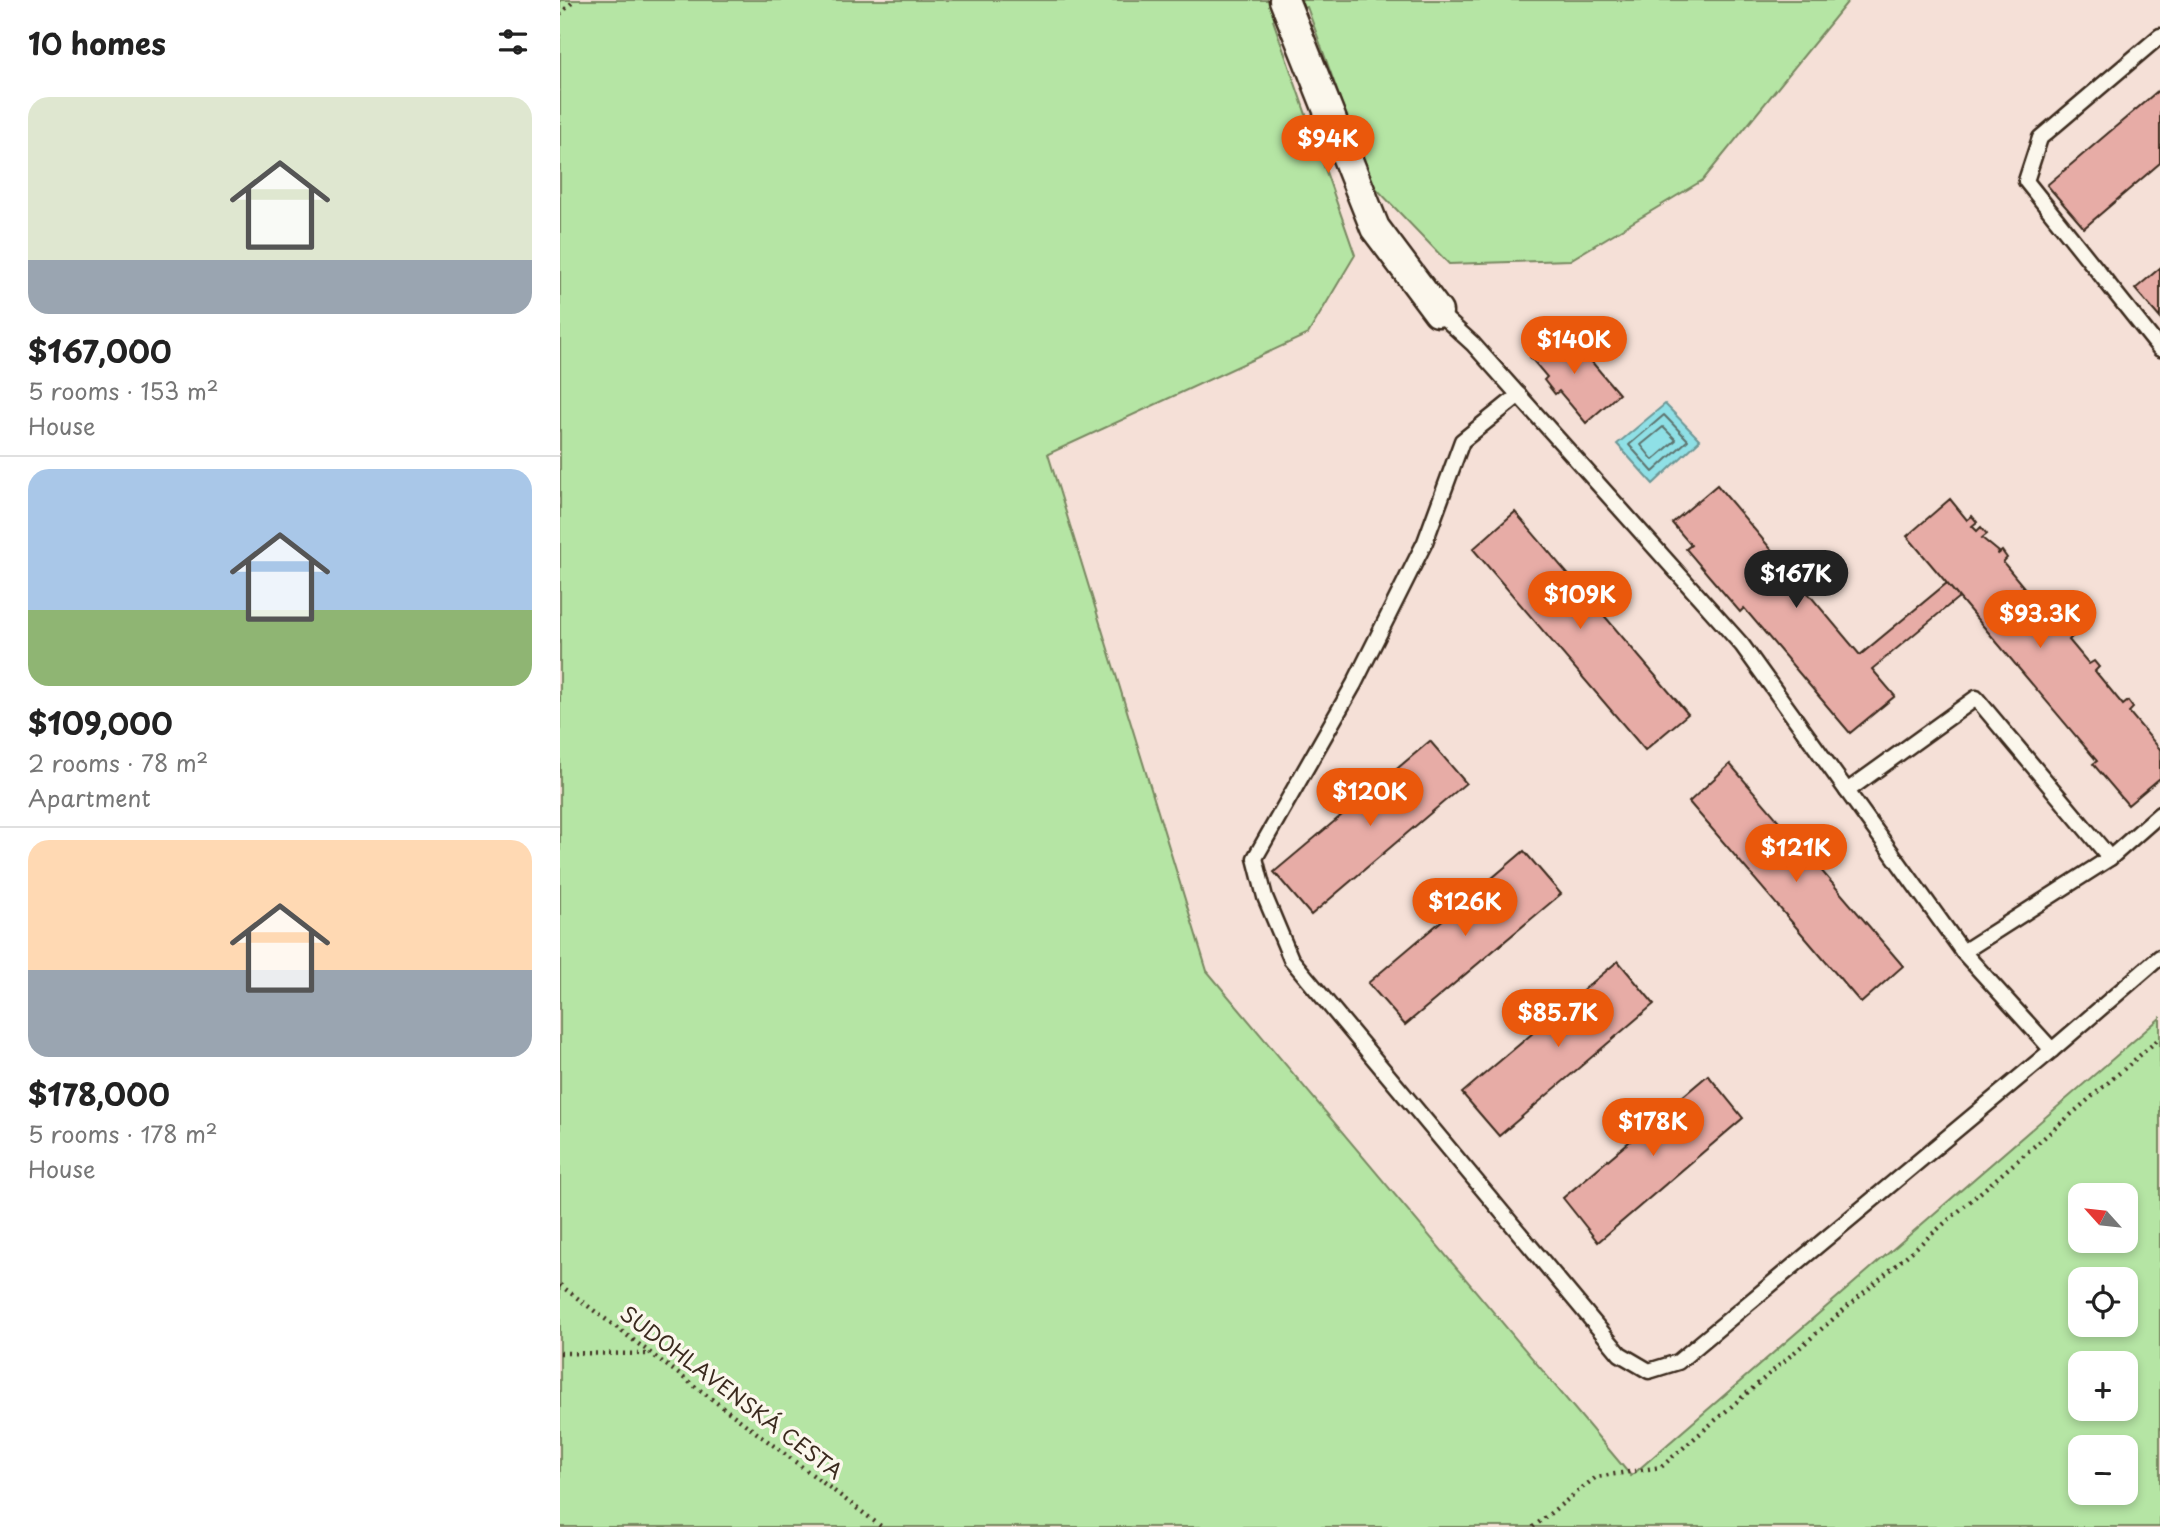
<!DOCTYPE html>
<meta charset="utf-8">
<style>
body{margin:0;font-family:"Playpen Sans",sans-serif;background:#f2f2f2;color:#222;height:100vh;display:flex;flex-direction:column;font-size:26px;white-space:nowrap}
*{box-sizing:border-box;margin:0}
p{font-size:23px;color:#767676}
.icon{flex:none;width:38px;height:38px;fill:none;stroke:currentColor;stroke-width:2;stroke-linecap:round;stroke-linejoin:round}
.map{position:relative;flex:1;overflow:hidden}
.panel{display:flex;flex-direction:column;background:#fff;width:560px}
.panel>*{flex:none}
.needle{width:46px;rotate:297deg}
.tools{position:absolute;left:1508px;top:1183px;display:grid;gap:14px}
.tools a{display:grid;place-items:center;width:70px;height:70px;border-radius:14px;background:#fff;box-shadow:0 4px 10px #0003;font-size:35px}
.price{position:absolute;translate:-50% -60px;padding:0 16px;border-radius:24px;background:#ea580c;color:#fff;font-size:23px;line-height:46px;filter:drop-shadow(0 2px 4px #0008)}
.price::after{content:'';position:absolute;left:50%;top:42px;width:21px;height:16px;margin-left:-10px;background:inherit;clip-path:polygon(0 0,100% 0,50% 100%)}
.price.active{background:#222;color:#fff}
ul{padding:0;list-style:none}
li{display:grid;align-content:center;gap:14px;height:371px;padding:0 28px}
li+li{border-top:2px solid #e0e0e0}
li span{display:grid;place-items:center;height:217px;border-radius:21px;color:#555}
li>.icon{margin-inline-start:auto}
span .icon{width:126px;height:126px;fill:#fffc;stroke-width:1}
li b{font-size:30px}
h2{display:flex;justify-content:space-between;align-items:center;height:84px;padding:0 28px;font-size:30px}
main{display:flex;flex:1;min-height:0}
.map>svg:first-child{display:block}
.green{fill:#b5e5a4;stroke:#788861;stroke-width:2;fill-rule:evenodd}
.water{fill:#8fe0e6;stroke:#6d9796;stroke-width:2}
.lines{fill:none;stroke-linecap:round;stroke-linejoin:round}
.shore{stroke:#5d736e;stroke-width:2}
.building{fill:#e7aca6;stroke:#3b2a1e;stroke-width:2}
.service-casing{stroke:#3b2a1e;stroke-width:19}
.minor-casing{stroke:#3b2a1e;stroke-width:33}
.path{stroke:#3b2a1e;stroke-width:4.5;stroke-dasharray:2 5;stroke-linecap:butt}
.service{stroke:#fbf7ec;stroke-width:14}
.minor{stroke:#fbf7ec;stroke-width:28}
.labels{text-anchor:middle;stroke-width:7;stroke-linejoin:round;paint-order:stroke}
.street-label{font-size:21px;fill:#3b2a1e;stroke:#fbf7ec}
</style>
<main>
<section class="panel">
<h2>10 homes<svg class="icon" aria-label="filters" viewBox="0 0 24 24"><path d="M4 7h16M4 17h16"/><circle cx="9" cy="7" r="2"/><circle cx="15" cy="17" r="2"/></svg></h2>
<ul>
<li><span style="background:linear-gradient(#dfe7d0 75%,#9aa5b1 0)"><svg class="icon" aria-label="home" viewBox="0 0 24 24"><path d="M3 11l9-7 9 7M6 9v11h12V9"/></svg></span><div><b>$167,000</b><p>5 rooms · 153 m²</p><p>House</p></div></li>
<li><span style="background:linear-gradient(#a9c7e8 65%,#8fb573 0)"><svg class="icon" aria-label="home" viewBox="0 0 24 24"><path d="M3 11l9-7 9 7M6 9v11h12V9"/></svg></span><div><b>$109,000</b><p>2 rooms · 78 m²</p><p>Apartment</p></div></li>
<li><span style="background:linear-gradient(#ffd9b3 60%,#9aa5b1 0)"><svg class="icon" aria-label="home" viewBox="0 0 24 24"><path d="M3 11l9-7 9 7M6 9v11h12V9"/></svg></span><div><b>$178,000</b><p>5 rooms · 178 m²</p><p>House</p></div></li>
</ul>
</section>
<div class="map">
<svg width="1600" height="1527" viewBox="0 0 1600 1527">
<rect width="100%" height="100%" fill="#f5e0d7"/>
<filter id="ink" filterUnits="userSpaceOnUse"><feTurbulence type="fractalNoise" baseFrequency=".0143" numOctaves="2"/><feDisplacementMap in="SourceGraphic" scale="14" xChannelSelector="R" yChannelSelector="G"/><feConvolveMatrix kernelMatrix="1 2 1 2 8 2 1 2 1" color-interpolation-filters="sRGB"/></filter>
<g filter="url(#ink)">
<path class="green" d="M0,0H1289L1143,180L1010,260L889,264L810,182L747,7L713,20L795,255L748,334L488,454L647,971L1071,1476L1600,1018V1527H0ZM1521,1195H1566V1241H1521ZM1521,1279H1566V1325H1521ZM1521,1363H1566V1409H1521ZM1521,1447H1566V1493H1521Z"/>
<path class="water" d="M1105,404L1140,440L1093,484L1057,444Z"/>
<g class="lines">
<g class="shore">
<path d="M1104,415L1128,440L1093,472L1069,445Z"/>
<path d="M1103,427L1116,440L1093,460L1081,445Z"/>
</g>
</g>
<g class="building">
<path d="M1600,89V163L1524,228L1487,185Z"/>
<path d="M1600,268V318L1575,289Z"/>
<path d="M1004,329L1059,394L1026,423L999,391L995,394L984,380L987,377L970,357Z"/>
<path d="M1157,485L1300,655L1387,583L1399,597L1312,669L1335,696L1290,733L1184,608L1180,612L1149,576L1126,549L1131,545L1112,523Z"/>
<path d="M1390,499L1407,520L1412,516L1417,522L1412,526L1417,531L1421,527L1427,534L1422,538L1439,552L1437,555L1442,551L1447,558L1443,562L1485,613L1490,609L1496,616L1491,620L1494,623L1498,619L1507,629L1502,632L1507,629L1513,636L1509,640L1529,664L1534,661L1539,667L1535,671L1563,705L1568,701L1573,708L1569,712L1600,749V778L1568,805L1533,764L1537,761L1347,536Z"/>
<path d="M955,512L1035,606L1038,603L1044,610L1041,612L1128,714L1085,750L913,549Z"/>
<path d="M870,741L906,783L751,915L714,872Z"/>
<path d="M1170,764L1254,862L1256,860L1263,867L1260,869L1343,966L1301,1003L1129,802Z"/>
<path d="M964,851L1001,894L845,1025L808,983Z"/>
<path d="M1058,961L1094,1004L939,1136L902,1093Z"/>
<path d="M1148,1075L1183,1118L1038,1242L1003,1198Z"/>
</g>
<g class="lines">
<g class="service-casing">
<g id="service">
<path d="M1600,36L1480,138L1466,181L1600,349"/>
<path d="M878,312L913,344L1182,645L1403,952L1492,1050L1600,957"/>
<path d="M959,395L902,441L865,542L794,684L695,858L705,897L731,959L1060,1354L1089,1371L1118,1362L1492,1050"/>
<path d="M1287,791L1416,698L1550,858"/>
<path d="M1403,952L1550,858L1600,814"/>
</g>
</g>
<g class="minor-casing">
<path id="minor" d="M724,0L815,228L878,312"/>
</g>
<g class="path">
<path d="M0,14L15,0"/>
<path d="M0,1285L322,1527"/>
<path d="M0,1353L90,1354"/>
<path d="M973,1527L1036,1477L1101,1467L1600,1038"/>
</g>
<use href="#service" class="service"/>
<use href="#minor" class="minor"/>
</g>
</g>
<g class="labels">
<g class="street-label">
<text transform="translate(171 1393) rotate(37)" y="7">SUDOHLAVENSKÁ CESTA</text>
</g>
</g>
</svg>
<div class="tools">
<a><svg class="needle" viewBox="-14 -14 28 28"><path d="M0-13l5 13h-10z" fill="#e53935"/><path d="M0 13l5-13h-10z" fill="#767676"/></svg></a>
<a><svg class="icon" aria-label="locate" viewBox="0 0 24 24"><circle cx="12" cy="12" r="6"/><path d="M12 2v4M12 18v4M2 12h4M18 12h4"/></svg></a>
<a>+</a>
<a>−</a>
</div>
<b class="price" style="left:768px;top:175px">$94K</b>
<b class="price" style="left:1014px;top:376px">$140K</b>
<b class="price active" style="left:1236px;top:610px">$167K</b>
<b class="price" style="left:1020px;top:631px">$109K</b>
<b class="price" style="left:1480px;top:650px">$93.3K</b>
<b class="price" style="left:810px;top:828px">$120K</b>
<b class="price" style="left:1236px;top:884px">$121K</b>
<b class="price" style="left:905px;top:938px">$126K</b>
<b class="price" style="left:998px;top:1049px">$85.7K</b>
<b class="price" style="left:1093px;top:1158px">$178K</b>
</div>
</main>
